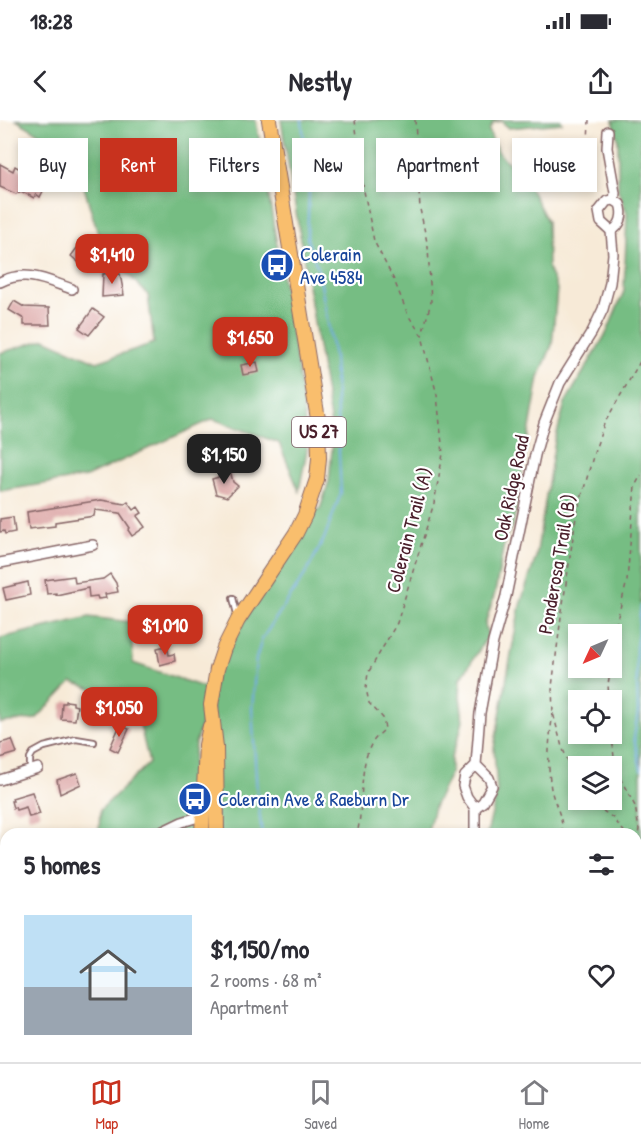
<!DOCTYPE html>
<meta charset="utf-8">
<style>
body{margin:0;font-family:"Patrick Hand",sans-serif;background:#f2f2f3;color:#2b2b33;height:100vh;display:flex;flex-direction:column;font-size:22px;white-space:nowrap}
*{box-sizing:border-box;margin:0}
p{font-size:20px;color:#7c7c81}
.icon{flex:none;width:33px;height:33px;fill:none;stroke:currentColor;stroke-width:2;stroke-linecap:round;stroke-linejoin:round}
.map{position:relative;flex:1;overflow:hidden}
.panel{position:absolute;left:0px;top:708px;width:642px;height:234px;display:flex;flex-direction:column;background:#fff;border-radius:18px 18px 0 0;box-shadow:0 3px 9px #0003}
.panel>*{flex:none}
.top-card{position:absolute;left:18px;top:18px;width:606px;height:54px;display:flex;gap:12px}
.needle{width:39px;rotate:226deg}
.fabs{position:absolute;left:568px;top:504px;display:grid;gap:12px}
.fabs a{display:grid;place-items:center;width:54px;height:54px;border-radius:0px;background:#fff;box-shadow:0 3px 9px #0003;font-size:30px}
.price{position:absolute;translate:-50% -51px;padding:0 14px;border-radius:12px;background:#c8321e;color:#fff;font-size:20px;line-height:39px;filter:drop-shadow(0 2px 3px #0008)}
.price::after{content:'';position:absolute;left:50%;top:36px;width:18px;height:14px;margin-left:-9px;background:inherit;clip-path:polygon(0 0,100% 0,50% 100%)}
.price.current{background:#222;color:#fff}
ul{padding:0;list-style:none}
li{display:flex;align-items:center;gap:18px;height:150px;padding:0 24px}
li span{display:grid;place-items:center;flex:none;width:168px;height:120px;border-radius:0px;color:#555}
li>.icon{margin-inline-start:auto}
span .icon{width:72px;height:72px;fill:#fffc;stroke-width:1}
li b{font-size:26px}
h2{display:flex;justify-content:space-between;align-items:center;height:72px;padding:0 24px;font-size:26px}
.tag{padding:0 21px;border-radius:0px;background:#fff;box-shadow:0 3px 9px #0003;font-size:21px;line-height:54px}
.tag.current{background:#c8321e;color:#fff}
.status{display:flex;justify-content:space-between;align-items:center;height:42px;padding:0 30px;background:#fff;direction:ltr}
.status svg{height:16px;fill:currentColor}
header{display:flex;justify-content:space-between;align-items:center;height:78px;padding:0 24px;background:#fff;font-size:27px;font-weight:800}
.tab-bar{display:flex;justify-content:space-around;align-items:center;height:84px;border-top:2px solid #e1e1e2;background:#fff;font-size:16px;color:#7c7c81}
.tab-bar a{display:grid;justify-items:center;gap:3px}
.tab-bar .current{color:#c8321e}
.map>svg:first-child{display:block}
.forest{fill:#76bd83;stroke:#606e57;stroke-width:1.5;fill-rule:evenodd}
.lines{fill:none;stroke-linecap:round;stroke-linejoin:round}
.stream{stroke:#74abe2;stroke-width:2}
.building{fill:#d99e9d}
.service-casing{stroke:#876667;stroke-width:8}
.minor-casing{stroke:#876667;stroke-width:12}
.primary-casing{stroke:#876667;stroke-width:16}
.path{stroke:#876667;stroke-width:1.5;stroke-dasharray:4.5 4.5;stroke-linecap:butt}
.service{stroke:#fff;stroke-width:4.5}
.minor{stroke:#fff;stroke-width:9}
.primary{stroke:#f9be6d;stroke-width:14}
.labels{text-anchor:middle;stroke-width:4.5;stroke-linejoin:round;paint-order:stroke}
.shield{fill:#fff;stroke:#80626b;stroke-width:1.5}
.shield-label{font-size:18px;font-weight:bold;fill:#4a1f2b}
.transit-label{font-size:20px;fill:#164399;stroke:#fff;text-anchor:start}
.street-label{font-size:20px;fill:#4a1f2b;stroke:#fff}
</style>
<div class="status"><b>18:28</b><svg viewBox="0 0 49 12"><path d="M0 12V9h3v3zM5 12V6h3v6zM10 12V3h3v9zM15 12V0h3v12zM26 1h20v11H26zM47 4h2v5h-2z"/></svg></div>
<header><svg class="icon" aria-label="back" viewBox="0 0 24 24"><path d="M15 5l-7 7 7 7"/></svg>Nestly<svg class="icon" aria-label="share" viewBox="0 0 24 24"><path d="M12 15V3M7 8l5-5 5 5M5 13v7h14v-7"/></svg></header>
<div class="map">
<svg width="641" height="942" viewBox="0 0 641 942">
<rect width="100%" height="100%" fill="#fff"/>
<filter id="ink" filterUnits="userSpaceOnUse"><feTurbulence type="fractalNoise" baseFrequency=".0167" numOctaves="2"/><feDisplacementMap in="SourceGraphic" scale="12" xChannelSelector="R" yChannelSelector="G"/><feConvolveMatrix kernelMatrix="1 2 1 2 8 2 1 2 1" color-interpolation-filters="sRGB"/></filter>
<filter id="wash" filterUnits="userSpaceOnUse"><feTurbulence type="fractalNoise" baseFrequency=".008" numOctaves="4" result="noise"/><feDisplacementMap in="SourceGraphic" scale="24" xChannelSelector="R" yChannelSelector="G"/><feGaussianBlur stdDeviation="1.35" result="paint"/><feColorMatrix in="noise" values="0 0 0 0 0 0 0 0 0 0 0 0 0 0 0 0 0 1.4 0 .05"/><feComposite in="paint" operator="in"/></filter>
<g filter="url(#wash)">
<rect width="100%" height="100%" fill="#f7ead7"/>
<g class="forest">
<path d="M16,0H256L299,256L305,305L307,330L299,371L279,323L213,299L86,357L0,371V233L45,219L97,242L154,223L148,175L102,127L74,34Z"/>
<path d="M281,0H561L562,3L509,8L501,1L493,3L489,10C494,28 502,42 520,49L547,101L548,149L557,169L552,225L539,257L513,405L505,419L495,473L485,504L488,516L461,558L460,576L463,600L459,616L451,638V652L434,687L427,714H217L211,574L195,624L188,693L192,714H99L100,690L149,643L135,584L72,562L36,599L0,603V518L89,497L131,502L133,543L212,570L217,549L305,395L320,389L329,361L333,318Z"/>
<path d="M613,0H641V942H451L452,936H636V714H487L497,672L494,628L520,485L536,437L555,321L565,283L607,212L624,171L627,93L618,70V21ZM579,514H612V548H579ZM579,580H612V614H579ZM579,646H612V680H579Z"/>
<path d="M147,936H407L411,942H145Z"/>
</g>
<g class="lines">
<g class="stream">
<path d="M641,486L636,530L638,592L634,618L641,650"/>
<path d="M262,714L257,673L252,589L256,539L262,519L306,453L324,419L341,373L334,237L319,153L307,118L309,73L302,0"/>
<path d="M636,774L641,769"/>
<path d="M209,936V942"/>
<path d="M547,942L548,936"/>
</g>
</g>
<g id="blocks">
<g class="building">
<path d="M0,44L13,51L15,46L27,53L30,47L40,53L38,57L43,59L39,66L44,69L40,77L36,74L34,78L21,71L16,74L0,67Z"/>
<path d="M83,120L101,133L91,146L81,138L78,142L71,136Z"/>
<path d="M110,153L120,154L124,175L102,177L103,154Z"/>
<path d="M14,181L24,187L49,188L50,205H24V199L9,190Z"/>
<path d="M93,189L104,197L89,215L79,208Z"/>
<path d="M257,242L259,252L243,255L241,245Z"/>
<path d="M224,352L231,354L233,362L238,366L227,377L216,374L212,359L219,357Z"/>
<path d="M101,380L125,384L128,382L134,390L138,387L142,393L137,396L145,407L132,416L128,410L130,408L120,393L95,390L94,396L55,402V406L29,409L27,392Z"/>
<path d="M13,397L15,412L5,414L4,411L0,412V399Z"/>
<path d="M110,454L116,463L118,472L105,474L106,478L98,479L97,476L89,477L88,468L56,475V473L47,474L45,460L74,456L75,463L103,459Z"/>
<path d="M28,462L30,475L6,480L3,468Z"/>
<path d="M167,526L169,535L174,534L175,541L160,545L157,528Z"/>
<path d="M66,581L73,582V585L77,586L75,600L61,599L62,583H66Z"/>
<path d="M120,605L129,609L118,632L110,628Z"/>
<path d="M12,620L17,633L0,638V623Z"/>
<path d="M77,653L81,664L60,674L57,660Z"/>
<path d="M32,672L40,694L29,697L26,687L16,690L15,687L13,688L11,681H13L12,678Z"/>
</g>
</g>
</g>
<g filter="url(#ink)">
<use href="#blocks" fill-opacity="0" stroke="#876667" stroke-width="1.5"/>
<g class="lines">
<g class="service-casing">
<g id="service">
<path d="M233,478L237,494"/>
<path d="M30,651V638L33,633L44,627L76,619L94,622"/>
</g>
</g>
<g class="minor-casing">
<g id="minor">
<path d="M608,11L607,28L615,73L614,80"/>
<path d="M614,80L620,84C624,95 621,106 611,111L601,102L599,91L607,81Z"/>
<path d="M0,162C27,149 46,160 72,169"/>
<path d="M0,443L93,425"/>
<path d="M476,645L489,658L492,666L483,682L475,688L467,677L463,666L465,656L476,645L480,593L493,522L506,476L535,335L544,303L560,263L592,212L603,189L610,163L613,134L611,111"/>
<path d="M0,660L38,648"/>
<path d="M157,714L182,702L205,695"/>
<path d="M475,714V688"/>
<path d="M0,807H6"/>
<path d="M0,912H6"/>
<path d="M429,942L430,936"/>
</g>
</g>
<g class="primary-casing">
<g id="primary">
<path d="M202,714L206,625L210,606"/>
<path d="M217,714L216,627L211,585L217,549L224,528L238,500L296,413L305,395L317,359L319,338L318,299L269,0"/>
<path d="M145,942L147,936"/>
</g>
</g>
<g class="path">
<path d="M355,0L363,66L374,121L394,160L408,195L422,216L437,275L443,334L434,383L397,503L368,553L366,568L369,583L383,598L385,609C381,613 375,618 372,623C358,647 364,687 357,714"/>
<path d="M415,0L420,89L428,127L431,182L422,215"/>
<path d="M589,0L588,23L590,26L599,27"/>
<path d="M612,541L617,500L627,461L635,366L641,355"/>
<path d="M609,580L608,564L611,548"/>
<path d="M553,593C549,618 547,643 551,669C554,684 564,698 562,714"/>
<path d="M612,614L614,638L620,658L635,686L639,709L636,726"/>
<path d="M579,667L562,627L553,593L552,567L561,497L576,397L594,333L604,304L641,240"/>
<path d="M588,680L613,698L626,714"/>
<path d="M636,726L641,752"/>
<path d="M336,936L338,942"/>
<path d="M487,942L488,936"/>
</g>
<use href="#service" class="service"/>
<use href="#minor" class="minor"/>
<use href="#primary" class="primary"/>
</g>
</g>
<defs>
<g id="bus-disc" transform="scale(1.725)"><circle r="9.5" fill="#1a4fb4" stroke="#fff"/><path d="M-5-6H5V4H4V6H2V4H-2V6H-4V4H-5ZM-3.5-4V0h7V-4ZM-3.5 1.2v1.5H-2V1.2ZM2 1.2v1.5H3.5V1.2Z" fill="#fff"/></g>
</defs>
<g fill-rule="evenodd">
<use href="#bus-disc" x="277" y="145"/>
<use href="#bus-disc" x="195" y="679"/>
</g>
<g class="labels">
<rect class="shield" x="292" y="297" width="54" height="30" rx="4.5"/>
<g class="shield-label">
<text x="319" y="318">US 27</text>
</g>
<g class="transit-label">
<text x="300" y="141">Colerain<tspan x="300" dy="23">Ave 4584</tspan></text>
<text x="218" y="686">Colerain Ave &amp; Raeburn Dr</text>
</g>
<g class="street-label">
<text transform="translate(511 368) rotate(-78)" y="7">Oak Ridge Road</text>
<text transform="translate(409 410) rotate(-75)" y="7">Colerain Trail (A)</text>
<text transform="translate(557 444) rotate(-80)" y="7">Ponderosa Trail (B)</text>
</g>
</g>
</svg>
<div class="fabs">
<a><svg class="needle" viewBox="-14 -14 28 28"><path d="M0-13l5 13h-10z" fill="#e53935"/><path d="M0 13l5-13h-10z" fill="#7c7c81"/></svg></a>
<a><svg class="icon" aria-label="locate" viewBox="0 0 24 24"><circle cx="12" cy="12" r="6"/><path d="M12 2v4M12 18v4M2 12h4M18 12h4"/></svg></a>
<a><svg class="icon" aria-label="layers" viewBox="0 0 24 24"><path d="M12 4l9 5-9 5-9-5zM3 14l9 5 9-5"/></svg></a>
</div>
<b class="price" style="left:112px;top:165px">$1,410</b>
<b class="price" style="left:250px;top:248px">$1,650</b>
<b class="price current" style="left:224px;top:365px">$1,150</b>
<b class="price" style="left:165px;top:536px">$1,010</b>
<b class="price" style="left:119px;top:618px">$1,050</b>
<div class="top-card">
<a class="tag">Buy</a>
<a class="tag current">Rent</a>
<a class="tag">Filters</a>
<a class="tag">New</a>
<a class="tag">Apartment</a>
<a class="tag">House</a>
</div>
<section class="panel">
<h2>5 homes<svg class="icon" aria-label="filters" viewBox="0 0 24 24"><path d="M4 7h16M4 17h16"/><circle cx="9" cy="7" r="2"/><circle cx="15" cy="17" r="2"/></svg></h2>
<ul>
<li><span style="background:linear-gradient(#bfe0f5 60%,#9aa5b1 0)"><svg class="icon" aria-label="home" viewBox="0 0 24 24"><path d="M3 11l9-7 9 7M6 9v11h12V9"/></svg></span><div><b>$1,150/mo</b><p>2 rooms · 68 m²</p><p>Apartment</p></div><svg class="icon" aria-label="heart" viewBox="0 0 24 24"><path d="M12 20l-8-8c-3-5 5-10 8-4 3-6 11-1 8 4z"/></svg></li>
</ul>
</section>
</div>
<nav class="tab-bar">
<a class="current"><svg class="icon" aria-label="map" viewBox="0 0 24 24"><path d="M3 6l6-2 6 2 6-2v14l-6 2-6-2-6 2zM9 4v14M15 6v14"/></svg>Map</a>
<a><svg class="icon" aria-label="saved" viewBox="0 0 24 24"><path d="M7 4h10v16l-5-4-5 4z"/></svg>Saved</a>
<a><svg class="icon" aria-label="home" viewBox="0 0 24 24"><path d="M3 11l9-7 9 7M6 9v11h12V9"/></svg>Home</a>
</nav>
